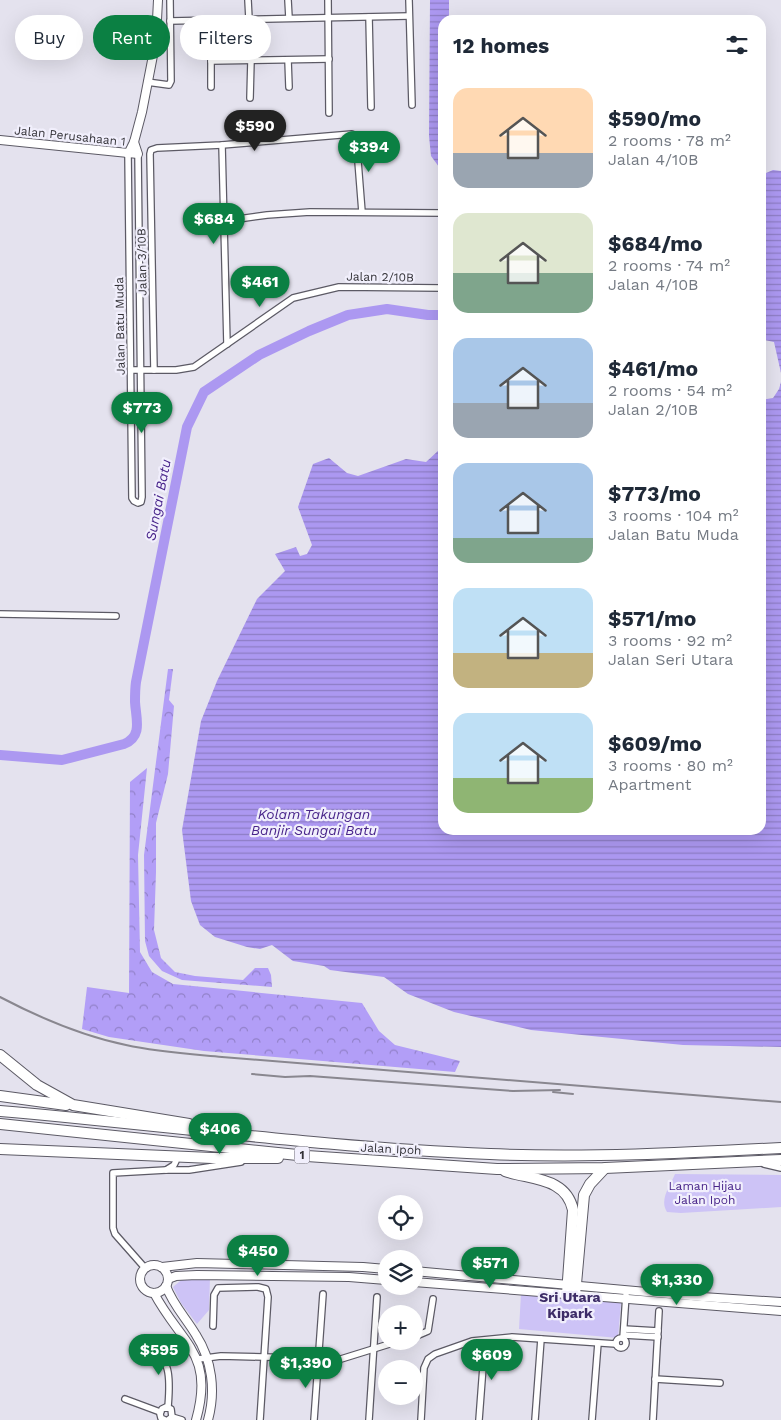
<!DOCTYPE html>
<meta charset="utf-8">
<style>
body{margin:0;font-family:"Work Sans",sans-serif;background:#f6f6f7;color:#1f2937;height:100vh;display:flex;flex-direction:column;font-size:19px;white-space:nowrap}
*{box-sizing:border-box;margin:0}
p{font-size:16px;color:#747a83}
.icon{flex:none;width:28px;height:28px;fill:none;stroke:currentColor;stroke-width:2;stroke-linecap:round;stroke-linejoin:round}
.map{position:relative;flex:1;overflow:hidden}
.panel{position:absolute;left:438px;top:15px;width:328px;height:820px;display:flex;flex-direction:column;background:#fff;border-radius:15px;box-shadow:0 5px 20px #0002}
.panel>*{flex:none}
.banner{position:absolute;left:15px;top:15px;width:348px;height:45px;display:flex;gap:10px}
.tools{position:absolute;left:378px;top:1195px;display:grid;gap:10px}
.tools a{display:grid;place-items:center;width:45px;height:45px;border-radius:50%;background:#fff;box-shadow:0 5px 20px #0002;font-size:25px}
.price{position:absolute;translate:-50% -42px;padding:0 11px;border-radius:18px;background:#0b8043;color:#fff;font-size:16px;line-height:32px;filter:drop-shadow(0 1px 2px #0008)}
.price::after{content:'';position:absolute;left:50%;top:30px;width:15px;height:11px;margin-left:-8px;background:inherit;clip-path:polygon(0 0,100% 0,50% 100%)}
.price.on{background:#222;color:#fff}
ul{padding:0;list-style:none}
li{display:flex;align-items:center;gap:15px;height:125px;padding:0 15px}
li span{display:grid;place-items:center;flex:none;width:140px;height:100px;border-radius:15px;color:#555}
li>.icon{margin-inline-start:auto}
span .icon{width:60px;height:60px;fill:#fffc;stroke-width:1}
li b{font-size:21px}
h2{display:flex;justify-content:space-between;align-items:center;height:60px;padding:0 15px;font-size:21px}
.pill{padding:0 18px;border-radius:22px;background:#fff;box-shadow:0 5px 20px #0002;font-size:18px;line-height:45px}
.pill.on{background:#0b8043;color:#fff}
.map>svg:first-child{display:block}
.forest{fill:url(#forest-crowns)}
.park{fill:#cdc3f6}
.water{fill:url(#water-rules)}
.lines{fill:none;stroke-linecap:round;stroke-linejoin:round}
.river{stroke:#ac98f1;stroke-width:10}
.street-casing{stroke:#5c5a65;stroke-width:8}
.secondary-casing{stroke:#5c5a65;stroke-width:10}
.highway-casing{stroke:#5c5a65;stroke-width:12}
.street{stroke:#fff;stroke-width:5.5}
.secondary{stroke:#fff;stroke-width:8}
.highway{stroke:#fff;stroke-width:10}
.rail{stroke:#89878f;stroke-width:2}
.labels{text-anchor:middle;stroke-width:4.5;stroke-linejoin:round;paint-order:stroke}
.shield{fill:#f1effc;stroke:#6d6b73;stroke-width:1}
.shield-label{font-size:11px;font-weight:bold;fill:#343338}
.street-label{font-size:12px;fill:#343338;stroke:#f1effc}
.park-label{font-size:12px;fill:#462288;stroke:#f1effc}
.water-label{font-size:14px;font-style:italic;fill:#48248a;stroke:#f1effc}
.neighbourhood-label{font-size:14px;font-weight:bold;fill:#3d2c67;stroke:#f1effc}
</style>
<div class="map">
<svg width="781" height="1420" viewBox="0 0 781 1420">
<defs>
<pattern id="forest-crowns" width="20" height="18" patternUnits="userSpaceOnUse" patternTransform="scale(1.25)"><rect width="20" height="18" fill="#b29ef7"/><path d="M2 6a3 3 0 1 1 6 0M12 15a3 3 0 1 1 6 0" fill="none" stroke="#9281c9"/></pattern>
<pattern id="water-rules" width="6" height="5" patternUnits="userSpaceOnUse" patternTransform="scale(1.25)"><rect width="6" height="5" fill="#ac98f1"/><path d="M0 2.5h6" fill="none" stroke="#8d7dc4"/></pattern>
</defs>
<rect width="100%" height="100%" fill="#e4e2ee"/>
<g class="forest">
<path d="M168,669H173L169,700L174,706L168,774L156,823V872L154,930L161,958L175,972L195,976L243,980L255,968H268L271,975L272,987L182,980L162,971L149,956L145,941L144,855Z"/>
<path d="M147,768L138,855L140,952L152,972L173,984L362,1003L379,1031L395,1045L460,1061L455,1072L204,1051L109,1037L82,1029L87,987L129,993L130,782Z"/>
</g>
<g class="park">
<path d="M675,1174L781,1175V1207L681,1213L667,1212C659,1200 670,1186 675,1174Z"/>
<path d="M185,1277H210L209,1310L197,1324L181,1303L173,1287Z"/>
<path d="M521,1294L621,1302L618,1338L519,1329Z"/>
</g>
<g class="water">
<path d="M430,0H449V20H442V171L431,156L429,136Z"/>
<path d="M760,167L766,173L773,170L781,171V373L774,342L760,339Z"/>
<path d="M781,382V1047L683,1045L531,1030L454,1012L408,994L384,977L330,970L324,966L293,961L272,945L260,949L247,947L215,937L200,925L191,901L182,830L201,721L217,681L257,599L285,571L275,554L296,547L300,556L307,554L312,545L298,507L313,464L329,458L347,473L358,476L406,459L426,462L439,450V441L442,438V830H760V400L773,398L779,389Z"/>
</g>
<g class="lines">
<path class="river" d="M0,755L62,760L124,744C143,736 136,719 135,702C135,696 135,689 136,682L187,427L204,392L259,355L309,331L348,315L387,309L428,315H442"/>
<g class="street-casing">
<g id="street">
<path d="M248,0L249,19"/>
<path d="M288,0L289,18"/>
<path d="M328,0L329,113"/>
<path d="M409,0L412,105"/>
<path d="M369,17L371,107"/>
<path d="M211,20V87"/>
<path d="M170,21L409,16"/>
<path d="M288,60L289,87"/>
<path d="M211,61L329,59"/>
<path d="M147,82L169,85L171,81L170,0"/>
<path d="M250,98L251,60"/>
<path d="M222,145L227,344"/>
<path d="M128,154L132,498L134,501L138,503L141,502L142,497L138,154"/>
<path d="M224,221L267,215L310,212L442,213"/>
<path d="M131,370H176L194,367L293,298L339,287L442,288"/>
<path d="M154,370L150,154L151,150L157,148L222,145L352,134L356,136L362,212"/>
<path d="M0,614L116,616"/>
<path d="M173,1156L176,1161L174,1165L166,1170H189L241,1162"/>
<path d="M764,1164L781,1168"/>
<path d="M145,1268L115,1234L113,1228V1173L166,1170"/>
<path d="M213,1326L214,1295L218,1288L258,1287L266,1289L268,1297L260,1420"/>
<path d="M624,1329L658,1331"/>
<path d="M624,1335L658,1337"/>
<path d="M414,1337L428,1331L433,1299"/>
<path d="M623,1338L626,1295"/>
<circle cx="621" cy="1343" r="5"/>
<path d="M144,1345C173,1355 170,1382 168,1407"/>
<path d="M198,1359L221,1356L341,1359L399,1341"/>
<path d="M655,1379L720,1383"/>
<path d="M125,1399L160,1412"/>
<path d="M172,1417L182,1420"/>
<path d="M165,1420L161,1418L160,1414L162,1409L166,1407L171,1409L172,1417L168,1420"/>
<path d="M314,1420L323,1294"/>
<path d="M369,1420L377,1297"/>
<path d="M421,1420L424,1368L428,1359L435,1354L472,1341L512,1337L616,1344"/>
<path d="M479,1420L485,1340"/>
<path d="M535,1420L541,1339"/>
<path d="M592,1420L598,1343"/>
<path d="M653,1420L659,1311"/>
</g>
</g>
<g class="secondary-casing">
<g id="secondary">
<path d="M0,140L138,154L134,142"/>
<path d="M128,154L134,142L142,112L156,40L158,0"/>
<circle cx="154" cy="1279" r="14"/>
<path d="M162,1267L197,1263L363,1267L386,1269"/>
<path d="M414,1271L702,1297L781,1302"/>
<path d="M168,1279L176,1276L197,1275L349,1277L386,1280"/>
<path d="M414,1282L781,1311"/>
<path d="M166,1286C173,1305 186,1318 196,1335C212,1360 216,1391 208,1420"/>
<path d="M154,1293C181,1344 215,1353 196,1420"/>
</g>
</g>
<g class="highway-casing">
<g id="highway">
<path d="M0,1055L37,1085L73,1105L189,1124"/>
<path d="M0,1096L66,1105"/>
<path d="M0,1111C163,1125 326,1148 490,1154C587,1158 684,1153 781,1148"/>
<path d="M0,1124L307,1156L497,1169L605,1168L781,1160"/>
<path d="M0,1149L212,1158H278"/>
<path d="M505,1171C531,1180 566,1177 573,1210L567,1294"/>
<path d="M575,1295L584,1195L590,1184L605,1168"/>
</g>
</g>
<use href="#street" class="street"/>
<use href="#secondary" class="secondary"/>
<use href="#highway" class="highway"/>
<g class="rail">
<path d="M0,997C40,1018 82,1036 126,1045C157,1052 190,1054 222,1057L781,1102"/>
<path d="M252,1074L285,1077L310,1076L513,1091L560,1090"/>
<path d="M553,1092L573,1094"/>
</g>
</g>
<g class="labels">
<rect class="shield" x="294.5" y="1146.5" width="15" height="17" rx="4"/>
<g class="shield-label">
<text x="302" y="1159">1</text>
</g>
<g class="street-label">
<text transform="translate(70 136) rotate(6)" y="4">Jalan Perusahaan 1</text>
<text transform="translate(142 262) rotate(-91)" y="4">Jalan 3/10B</text>
<text transform="translate(380 277) rotate(1)" y="4">Jalan 2/10B</text>
<text transform="translate(120 326) rotate(-91)" y="4">Jalan Batu Muda</text>
<text transform="translate(391 1149) rotate(3)" y="4">Jalan Ipoh</text>
</g>
<g class="park-label">
<text x="705" y="1190">Laman Hijau<tspan x="705" dy="14">Jalan Ipoh</tspan></text>
</g>
<g class="water-label">
<text transform="translate(158 500) rotate(-79)" y="5">Sungai Batu</text>
<text x="314" y="819">Kolam Takungan<tspan x="314" dy="16">Banjir Sungai Batu</tspan></text>
</g>
<g class="neighbourhood-label">
<text x="570" y="1302">Sri Utara<tspan x="570" dy="16">Kipark</tspan></text>
</g>
</g>
</svg>
<div class="tools">
<a><svg class="icon" aria-label="locate" viewBox="0 0 24 24"><circle cx="12" cy="12" r="6"/><path d="M12 2v4M12 18v4M2 12h4M18 12h4"/></svg></a>
<a><svg class="icon" aria-label="layers" viewBox="0 0 24 24"><path d="M12 4l9 5-9 5-9-5zM3 14l9 5 9-5"/></svg></a>
<a>+</a>
<a>−</a>
</div>
<b class="price on" style="left:255px;top:152px">$590</b>
<b class="price" style="left:369px;top:173px">$394</b>
<b class="price" style="left:214px;top:245px">$684</b>
<b class="price" style="left:260px;top:308px">$461</b>
<b class="price" style="left:142px;top:434px">$773</b>
<b class="price" style="left:220px;top:1155px">$406</b>
<b class="price" style="left:258px;top:1277px">$450</b>
<b class="price" style="left:490px;top:1289px">$571</b>
<b class="price" style="left:677px;top:1306px">$1,330</b>
<b class="price" style="left:159px;top:1376px">$595</b>
<b class="price" style="left:492px;top:1381px">$609</b>
<b class="price" style="left:306px;top:1389px">$1,390</b>
<div class="banner">
<a class="pill">Buy</a>
<a class="pill on">Rent</a>
<a class="pill">Filters</a>
</div>
<section class="panel">
<h2>12 homes<svg class="icon" aria-label="filters" viewBox="0 0 24 24"><path d="M4 7h16M4 17h16"/><circle cx="9" cy="7" r="2"/><circle cx="15" cy="17" r="2"/></svg></h2>
<ul>
<li><span style="background:linear-gradient(#ffd9b3 65%,#9aa5b1 0)"><svg class="icon" aria-label="home" viewBox="0 0 24 24"><path d="M3 11l9-7 9 7M6 9v11h12V9"/></svg></span><div><b>$590/mo</b><p>2 rooms · 78 m²</p><p>Jalan 4/10B</p></div></li>
<li><span style="background:linear-gradient(#dfe7d0 60%,#7fa58c 0)"><svg class="icon" aria-label="home" viewBox="0 0 24 24"><path d="M3 11l9-7 9 7M6 9v11h12V9"/></svg></span><div><b>$684/mo</b><p>2 rooms · 74 m²</p><p>Jalan 4/10B</p></div></li>
<li><span style="background:linear-gradient(#a9c7e8 65%,#9aa5b1 0)"><svg class="icon" aria-label="home" viewBox="0 0 24 24"><path d="M3 11l9-7 9 7M6 9v11h12V9"/></svg></span><div><b>$461/mo</b><p>2 rooms · 54 m²</p><p>Jalan 2/10B</p></div></li>
<li><span style="background:linear-gradient(#a9c7e8 75%,#7fa58c 0)"><svg class="icon" aria-label="home" viewBox="0 0 24 24"><path d="M3 11l9-7 9 7M6 9v11h12V9"/></svg></span><div><b>$773/mo</b><p>3 rooms · 104 m²</p><p>Jalan Batu Muda</p></div></li>
<li><span style="background:linear-gradient(#bfe0f5 65%,#c2b280 0)"><svg class="icon" aria-label="home" viewBox="0 0 24 24"><path d="M3 11l9-7 9 7M6 9v11h12V9"/></svg></span><div><b>$571/mo</b><p>3 rooms · 92 m²</p><p>Jalan Seri Utara</p></div></li>
<li><span style="background:linear-gradient(#bfe0f5 65%,#8fb573 0)"><svg class="icon" aria-label="home" viewBox="0 0 24 24"><path d="M3 11l9-7 9 7M6 9v11h12V9"/></svg></span><div><b>$609/mo</b><p>3 rooms · 80 m²</p><p>Apartment</p></div></li>
</ul>
</section>
</div>
